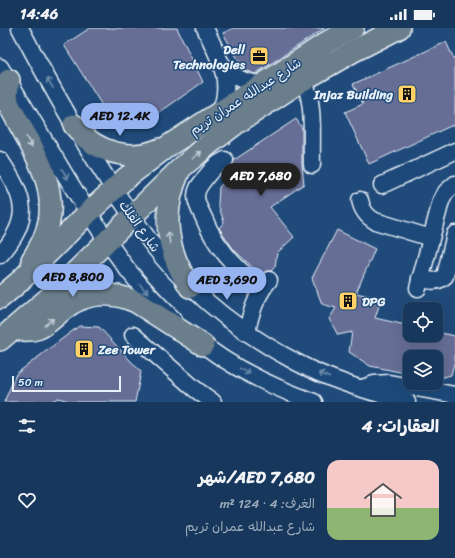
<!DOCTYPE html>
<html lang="ar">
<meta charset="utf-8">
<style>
body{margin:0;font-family:Sriracha,"Playpen Sans Arabic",sans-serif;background:#244365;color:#f1f3f6;direction:rtl;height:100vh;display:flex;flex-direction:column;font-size:15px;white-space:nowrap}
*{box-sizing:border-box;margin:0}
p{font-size:13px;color:#9eacbb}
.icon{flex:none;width:22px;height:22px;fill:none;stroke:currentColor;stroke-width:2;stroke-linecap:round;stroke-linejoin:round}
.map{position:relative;height:374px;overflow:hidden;direction:ltr}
.sheet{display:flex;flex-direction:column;background:#17385c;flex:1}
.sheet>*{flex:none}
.fabs{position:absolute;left:403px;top:274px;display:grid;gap:8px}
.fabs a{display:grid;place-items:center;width:40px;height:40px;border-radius:8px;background:#17385c;box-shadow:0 4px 16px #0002,0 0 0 1px #365272;font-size:20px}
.scale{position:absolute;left:12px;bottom:10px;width:109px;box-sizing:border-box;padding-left:4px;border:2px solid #e8f1f8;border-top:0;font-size:11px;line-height:14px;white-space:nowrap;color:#e8f1f8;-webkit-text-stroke:3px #1f4a7a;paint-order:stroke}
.price{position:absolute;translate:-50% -34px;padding:0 9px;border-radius:14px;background:#95b2f1;color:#111;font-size:13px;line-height:26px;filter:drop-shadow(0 1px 2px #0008)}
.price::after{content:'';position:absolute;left:50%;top:24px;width:12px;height:9px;margin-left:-6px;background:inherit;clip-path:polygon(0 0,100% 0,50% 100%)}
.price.active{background:#222;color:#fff}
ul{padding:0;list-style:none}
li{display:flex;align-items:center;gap:12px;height:100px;padding:0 16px}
li span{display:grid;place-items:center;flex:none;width:112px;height:80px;border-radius:12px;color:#555}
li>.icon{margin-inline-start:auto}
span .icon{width:48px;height:48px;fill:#fffc;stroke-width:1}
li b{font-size:17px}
h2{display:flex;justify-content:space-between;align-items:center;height:48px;padding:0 16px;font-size:17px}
.status{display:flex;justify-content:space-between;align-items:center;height:28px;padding:0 20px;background:#17385c;direction:ltr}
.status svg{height:11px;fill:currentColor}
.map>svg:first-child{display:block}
.building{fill:#666e96;stroke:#e8f1f8}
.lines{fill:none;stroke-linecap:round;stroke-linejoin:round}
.minor-casing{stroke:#e8f1f8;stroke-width:19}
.major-casing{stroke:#e8f1f8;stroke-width:24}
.minor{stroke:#1f4a7a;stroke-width:16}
.major{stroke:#6b7e8b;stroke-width:21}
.oneway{stroke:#6f8dac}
.oneway2{stroke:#c2ced7}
.labels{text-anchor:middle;stroke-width:3;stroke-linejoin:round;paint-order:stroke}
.poi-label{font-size:13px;font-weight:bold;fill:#e8f1f8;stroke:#1f4a7a;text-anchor:end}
.street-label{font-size:13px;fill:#e8f1f8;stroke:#1f4a7a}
</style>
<div class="status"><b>14:46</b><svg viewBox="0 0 49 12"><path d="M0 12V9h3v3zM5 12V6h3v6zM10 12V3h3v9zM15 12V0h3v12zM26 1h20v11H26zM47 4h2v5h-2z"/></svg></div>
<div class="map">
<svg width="455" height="374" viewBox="0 0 455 374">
<rect width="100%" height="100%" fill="#1f4a7a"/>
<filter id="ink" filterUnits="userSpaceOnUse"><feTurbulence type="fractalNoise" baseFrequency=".025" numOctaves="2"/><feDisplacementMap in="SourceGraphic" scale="8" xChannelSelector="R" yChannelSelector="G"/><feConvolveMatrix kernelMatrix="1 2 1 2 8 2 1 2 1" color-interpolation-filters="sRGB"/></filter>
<g filter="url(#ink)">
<g class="building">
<path d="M90,0H177L203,54L140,98L108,87L64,17Z"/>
<path d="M234,0H325L255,46L244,42L223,5Z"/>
<path d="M446,14L455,33V96L369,136L345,84L363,76L353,56Z"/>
<path d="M296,91L302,100V137L304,156L270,179L294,209L277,225L275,239L271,243H266L261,247L234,222L219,200L224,194L218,176L219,159L227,151L222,145L233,137L234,132Z"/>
<path d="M337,202L375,221L356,265L374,269L379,278L375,290L410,298V307H436V304L455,308V332L451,347L436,351V329H410V346L370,338L349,324L352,304L338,307L329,291L336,280L322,276L312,250Z"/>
<path d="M79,298L99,299L141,344L135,374H73L58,370L50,374H4L16,346Z"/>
</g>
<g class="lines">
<g class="minor-casing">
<g id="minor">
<path d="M20,0C51,59 84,117 121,172C142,203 163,234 191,259C222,289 258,314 296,334C331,353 369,363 407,374"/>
<path d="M205,0C218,29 234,52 220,84"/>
<path d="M221,35C232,49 244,55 263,56"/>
<path d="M0,39C41,104 77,172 122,234C137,255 155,273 173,291"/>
<path d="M304,52C315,78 311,109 312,137"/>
<path d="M0,132C25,170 33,190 0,227"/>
<path d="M225,132C215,137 212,141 205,150C201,156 196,160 196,168C196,176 200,182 203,188C215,219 235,241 262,260"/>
<path d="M382,157L455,123"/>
<path d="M360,172C362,182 366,188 375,193L431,210"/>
<path d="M420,250C430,253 437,255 445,248L455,206"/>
<path d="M418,260L441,173L446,164L455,156"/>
<path d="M247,305C250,285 256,268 269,252"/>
<path d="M133,307L195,361L213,374"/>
<path d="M195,310C229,339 272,359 314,374"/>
<path d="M362,360L374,356L389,355L455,367"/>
</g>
</g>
<g class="major-casing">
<g id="major">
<path d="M9,52L7,64L8,75C29,117 65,160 44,210C41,218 36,225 32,232"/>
<path d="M74,97C78,101 82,107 87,111C108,127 135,132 160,121"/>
<path d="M178,146C161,186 166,222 190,259"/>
<path d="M0,270L19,254L89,184L126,150L168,118L329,13L353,0"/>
<path d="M13,301C41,306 44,297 64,281C85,264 111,263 136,274L203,317"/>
<path d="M0,312L51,268L180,141L208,117L237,95L298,55L352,24L399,0"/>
</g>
</g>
<use href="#minor" class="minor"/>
<use href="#major" class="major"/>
</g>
<defs><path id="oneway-shaft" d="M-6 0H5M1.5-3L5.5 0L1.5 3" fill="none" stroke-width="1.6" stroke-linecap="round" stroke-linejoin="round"/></defs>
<g class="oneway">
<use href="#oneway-shaft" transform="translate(50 55) rotate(-120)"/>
<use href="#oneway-shaft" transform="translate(65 146) rotate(58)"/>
<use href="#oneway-shaft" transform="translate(144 261) rotate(50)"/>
<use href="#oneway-shaft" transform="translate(245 343) rotate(27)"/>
<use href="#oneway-shaft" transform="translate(324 347) rotate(-156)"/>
</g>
<g class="oneway2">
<use href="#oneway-shaft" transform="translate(29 114) rotate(62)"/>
<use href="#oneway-shaft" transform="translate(197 127) rotate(-40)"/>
<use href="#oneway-shaft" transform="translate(169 210) rotate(-100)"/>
<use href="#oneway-shaft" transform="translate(49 294) rotate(-37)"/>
</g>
</g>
<defs>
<g id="office-square" transform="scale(1)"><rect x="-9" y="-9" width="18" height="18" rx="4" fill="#ffd166" stroke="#1f4a7a"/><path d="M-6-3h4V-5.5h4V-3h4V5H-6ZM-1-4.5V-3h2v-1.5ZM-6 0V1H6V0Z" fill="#111"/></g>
<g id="building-square" transform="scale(1)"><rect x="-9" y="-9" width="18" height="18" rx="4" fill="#ffd166" stroke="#1f4a7a"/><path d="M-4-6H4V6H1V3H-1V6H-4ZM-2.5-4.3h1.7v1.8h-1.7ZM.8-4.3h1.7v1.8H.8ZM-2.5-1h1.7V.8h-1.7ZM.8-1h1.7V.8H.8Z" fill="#111"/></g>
</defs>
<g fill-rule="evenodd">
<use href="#office-square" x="259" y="28"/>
<use href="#building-square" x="407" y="66"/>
<use href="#building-square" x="348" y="273"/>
<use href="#building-square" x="84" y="321"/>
</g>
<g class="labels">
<g class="poi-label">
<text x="245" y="26">Dell<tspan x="245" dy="15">Technologies</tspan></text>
<text x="393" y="71">Injaz Building</text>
<text x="362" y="278" text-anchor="start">DPG</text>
<text x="98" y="326" text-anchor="start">Zee Tower</text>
</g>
<g class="street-label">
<text transform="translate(245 68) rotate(-33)" y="5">شارع عبدالله عمران تريم</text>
<text transform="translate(140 198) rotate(54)" y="5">شارع الفلك</text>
</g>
</g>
</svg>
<div class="fabs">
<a><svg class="icon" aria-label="locate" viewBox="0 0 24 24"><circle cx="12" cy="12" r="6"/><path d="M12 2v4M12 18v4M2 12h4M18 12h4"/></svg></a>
<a><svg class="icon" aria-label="layers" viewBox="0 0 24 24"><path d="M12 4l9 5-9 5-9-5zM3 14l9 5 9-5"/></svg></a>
</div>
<div class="scale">50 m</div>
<b class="price" style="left:120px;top:109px">AED 12.4K</b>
<b class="price active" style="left:261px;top:169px">AED 7,680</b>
<b class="price" style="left:73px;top:270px">AED 8,800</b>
<b class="price" style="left:227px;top:273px">AED 3,690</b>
</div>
<section class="sheet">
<h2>العقارات: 4<svg class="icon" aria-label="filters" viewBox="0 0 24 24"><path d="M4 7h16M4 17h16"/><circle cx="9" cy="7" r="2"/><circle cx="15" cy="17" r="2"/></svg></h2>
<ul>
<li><span style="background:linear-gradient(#f6c9c9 60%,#8fb573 0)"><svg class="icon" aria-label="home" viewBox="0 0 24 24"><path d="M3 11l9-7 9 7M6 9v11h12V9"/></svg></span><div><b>AED 7,680/شهر</b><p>الغرف: 4 · 124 m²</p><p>شارع عبدالله عمران تريم</p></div><svg class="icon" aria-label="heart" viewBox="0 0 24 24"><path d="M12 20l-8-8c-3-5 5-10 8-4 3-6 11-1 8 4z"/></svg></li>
</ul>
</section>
